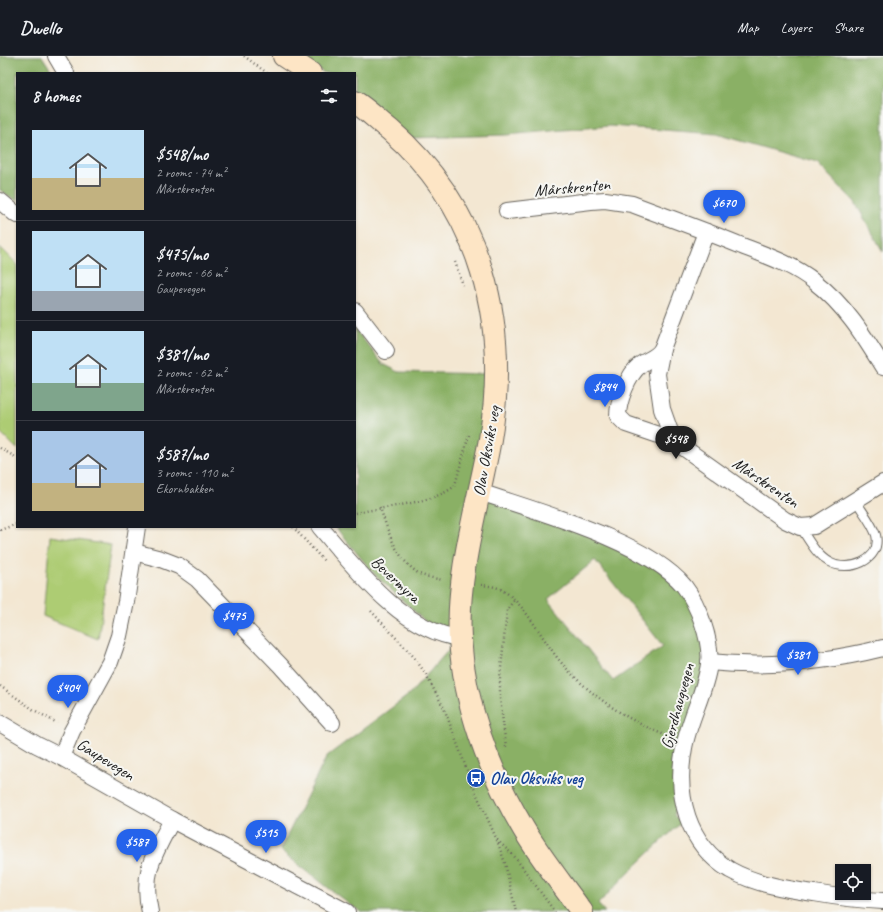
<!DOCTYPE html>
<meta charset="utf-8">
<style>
body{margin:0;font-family:Caveat,sans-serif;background:#20242c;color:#f1f3f6;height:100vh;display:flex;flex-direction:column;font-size:15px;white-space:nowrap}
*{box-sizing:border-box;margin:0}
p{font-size:13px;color:#9ea1a6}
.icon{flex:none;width:22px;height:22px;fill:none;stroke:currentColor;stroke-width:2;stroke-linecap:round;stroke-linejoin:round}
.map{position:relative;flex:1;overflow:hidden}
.side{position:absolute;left:16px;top:16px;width:340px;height:456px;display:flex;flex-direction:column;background:#171b24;border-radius:0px;box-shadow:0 1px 3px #0004}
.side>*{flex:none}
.tools{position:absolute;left:835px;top:808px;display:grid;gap:8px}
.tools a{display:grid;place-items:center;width:36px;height:36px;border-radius:0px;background:#171b24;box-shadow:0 1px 3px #0004;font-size:20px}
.price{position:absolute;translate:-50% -34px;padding:0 9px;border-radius:14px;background:#2563eb;color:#fff;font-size:13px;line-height:26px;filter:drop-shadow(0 1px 2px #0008)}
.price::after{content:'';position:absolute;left:50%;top:24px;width:12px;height:9px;margin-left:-6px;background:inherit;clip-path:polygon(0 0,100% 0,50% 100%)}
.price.active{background:#222;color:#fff}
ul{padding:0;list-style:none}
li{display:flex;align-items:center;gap:12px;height:100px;padding:0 16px}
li+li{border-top:1px solid #363941}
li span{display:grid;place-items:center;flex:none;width:112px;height:80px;border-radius:0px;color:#555}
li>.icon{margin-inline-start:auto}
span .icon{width:48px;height:48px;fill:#fffc;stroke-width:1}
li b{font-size:17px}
h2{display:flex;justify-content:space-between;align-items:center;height:48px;padding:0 16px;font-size:17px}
header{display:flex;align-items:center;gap:24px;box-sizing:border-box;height:56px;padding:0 20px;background:#171b24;border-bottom:1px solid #363941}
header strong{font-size:19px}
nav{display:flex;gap:22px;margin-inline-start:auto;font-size:14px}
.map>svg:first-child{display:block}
.green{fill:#adcc73;stroke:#647448}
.forest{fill:#8ab065;stroke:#536640;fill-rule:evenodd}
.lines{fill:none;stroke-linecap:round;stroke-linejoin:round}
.lane-casing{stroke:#67635c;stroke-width:10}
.street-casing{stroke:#67635c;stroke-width:18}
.secondary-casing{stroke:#67635c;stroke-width:24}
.path{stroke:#67635c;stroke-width:2.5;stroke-dasharray:1 3;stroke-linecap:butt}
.lane{stroke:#fff;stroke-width:8}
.street{stroke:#fff;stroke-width:16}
.secondary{stroke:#fde5c5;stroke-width:22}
.labels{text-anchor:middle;stroke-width:4;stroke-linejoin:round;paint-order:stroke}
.street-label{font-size:17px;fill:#1c1c1c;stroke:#f6f6f2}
.transit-label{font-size:17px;font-weight:bold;fill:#164399;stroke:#f6f6f2;text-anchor:start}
</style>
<header>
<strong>Dwello</strong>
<nav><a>Map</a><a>Layers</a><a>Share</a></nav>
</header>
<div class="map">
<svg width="883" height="856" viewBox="0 0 883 856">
<rect width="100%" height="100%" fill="#f6f6f2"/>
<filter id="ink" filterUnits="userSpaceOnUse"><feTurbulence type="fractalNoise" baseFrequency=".025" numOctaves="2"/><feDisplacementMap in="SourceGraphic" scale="8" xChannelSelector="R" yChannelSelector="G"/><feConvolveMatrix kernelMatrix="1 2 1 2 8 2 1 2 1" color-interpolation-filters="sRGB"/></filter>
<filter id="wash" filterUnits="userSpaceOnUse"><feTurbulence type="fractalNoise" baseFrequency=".012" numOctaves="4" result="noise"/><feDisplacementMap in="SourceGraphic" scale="16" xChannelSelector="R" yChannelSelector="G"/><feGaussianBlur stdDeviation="0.9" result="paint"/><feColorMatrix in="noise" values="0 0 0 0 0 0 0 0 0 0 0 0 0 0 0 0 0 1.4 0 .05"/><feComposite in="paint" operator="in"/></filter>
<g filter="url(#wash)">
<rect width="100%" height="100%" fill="#f3e7d2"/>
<g class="green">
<path d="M0,191L17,208V393L0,376Z"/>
<path d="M50,480L111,489L98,583L43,560Z"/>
</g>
<g class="forest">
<path d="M0,0H42L53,17H17V145L0,134Z"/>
<path d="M301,0H883V196L855,146L817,107L716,78L610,70L506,79L408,82L355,41V17H324Z"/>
<path d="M355,273L383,308L399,316L492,318L490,433L670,513L714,576L685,679L674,759L681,767L630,815L598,848L605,856H362L350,849L280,794L327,700L410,638L452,590L375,519L335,471H355ZM595,504L663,590L613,625L548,543Z"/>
</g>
</g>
<g filter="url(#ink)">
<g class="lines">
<g class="lane-casing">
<path id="lane" d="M800,471C808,483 816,499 829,506C848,517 882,505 876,479C872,467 862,455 856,445"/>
</g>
<g class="street-casing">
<g id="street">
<path d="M56,0L66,17"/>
<path d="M0,145L17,159"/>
<path d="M507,155L591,145L605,144L632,148C669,162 706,175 742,190C768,200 794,209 815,226C845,249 864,280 883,311"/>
<path d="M706,176L662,293L657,318L662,353L673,384L785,464L800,471L814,470L883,427"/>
<path d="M355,255L386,295"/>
<path d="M662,293C657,302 648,303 640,309C628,319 618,345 618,360L626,368L673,384"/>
<path d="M480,436C535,455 647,485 684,530C698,548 712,585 709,608C705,637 689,663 684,692C675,739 687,788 730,814C755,828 786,833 814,837C837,841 860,844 883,845"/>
<path d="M137,471L126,546L119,580L110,606L72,675L61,701L172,764L347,856"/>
<path d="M320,471C356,513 402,575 460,582"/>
<path d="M134,496L161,503L179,510L197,523L280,609L332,667"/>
<path d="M709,606C767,612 827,606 883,592"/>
<path d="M0,667L37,689L61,701"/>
<path d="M150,856C141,817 154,798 172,764"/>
</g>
</g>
<g class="secondary-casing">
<g id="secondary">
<path d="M284,0L310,17"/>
<path d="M355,46C368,54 378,65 390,74C481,153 510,267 490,383C479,445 456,518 460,582C464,648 489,715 523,772C540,801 562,828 582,856"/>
</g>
</g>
<g class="path">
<path d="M244,0L267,17"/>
<path d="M455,206L463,229"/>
<path d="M0,392L17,402"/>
<path d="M380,451C388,476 396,502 418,517C424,521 435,522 442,524"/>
<path d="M355,457C378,452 441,446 455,429L469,379"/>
<path d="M293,471L325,506"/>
<path d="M0,474L17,468"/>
<path d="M481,529C488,530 496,530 502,534C527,548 546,592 567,613C595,643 632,667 670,681"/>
<path d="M371,555L414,601L425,617L444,652L472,728L497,784L505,807L516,856"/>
<path d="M0,630L34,654L57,667"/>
<path d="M506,691L500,642V622L507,554L514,544"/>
<path d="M497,784L514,800L555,856"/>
</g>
<use href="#lane" class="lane"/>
<use href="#street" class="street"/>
<use href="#secondary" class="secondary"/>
</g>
</g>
<defs>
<g id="bus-disc" transform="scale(1)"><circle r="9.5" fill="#1a4fb4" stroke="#f6f6f2"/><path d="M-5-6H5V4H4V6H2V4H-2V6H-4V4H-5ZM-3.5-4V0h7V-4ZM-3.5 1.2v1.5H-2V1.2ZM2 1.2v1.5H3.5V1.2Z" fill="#fff"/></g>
</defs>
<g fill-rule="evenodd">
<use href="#bus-disc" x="476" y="722"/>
</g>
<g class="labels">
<g class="street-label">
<text transform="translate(572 131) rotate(-5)" y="6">Mårskrenten</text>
<text transform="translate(486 395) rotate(-80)" y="6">Olav Oksviks veg</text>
<text transform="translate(766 426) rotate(34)" y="6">Mårskrenten</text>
<text transform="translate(396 523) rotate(43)" y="6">Bevermyra</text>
<text transform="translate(677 650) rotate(-75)" y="6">Gjerdhaugvegen</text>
<text transform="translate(106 703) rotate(32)" y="6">Gaupevegen</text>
</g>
<g class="transit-label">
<text x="490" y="728">Olav Oksviks veg</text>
</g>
</g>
</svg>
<div class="tools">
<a><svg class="icon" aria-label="locate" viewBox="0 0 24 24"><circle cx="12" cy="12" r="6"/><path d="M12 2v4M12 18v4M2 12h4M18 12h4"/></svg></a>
</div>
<b class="price" style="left:724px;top:168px">$670</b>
<b class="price" style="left:605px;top:352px">$844</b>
<b class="price active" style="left:676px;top:404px">$548</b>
<b class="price" style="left:234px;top:581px">$475</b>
<b class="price" style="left:798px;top:620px">$381</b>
<b class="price" style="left:68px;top:653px">$404</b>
<b class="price" style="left:266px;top:798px">$515</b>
<b class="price" style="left:137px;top:807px">$587</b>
<section class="side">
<h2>8 homes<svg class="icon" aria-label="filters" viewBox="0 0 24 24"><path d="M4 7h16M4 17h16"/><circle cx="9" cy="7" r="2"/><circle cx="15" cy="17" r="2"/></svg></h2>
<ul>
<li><span style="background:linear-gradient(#bfe0f5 60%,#c2b280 0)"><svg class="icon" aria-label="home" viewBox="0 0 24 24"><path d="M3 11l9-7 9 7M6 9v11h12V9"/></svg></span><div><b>$548/mo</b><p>2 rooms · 74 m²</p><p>Mårskrenten</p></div></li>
<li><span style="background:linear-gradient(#bfe0f5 75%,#9aa5b1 0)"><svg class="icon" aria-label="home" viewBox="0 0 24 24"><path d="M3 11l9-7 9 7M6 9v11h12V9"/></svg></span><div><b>$475/mo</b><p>2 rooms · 66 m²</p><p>Gaupevegen</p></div></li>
<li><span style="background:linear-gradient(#bfe0f5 65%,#7fa58c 0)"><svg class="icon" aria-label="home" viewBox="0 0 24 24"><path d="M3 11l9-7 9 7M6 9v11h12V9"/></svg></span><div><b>$381/mo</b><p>2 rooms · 62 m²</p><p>Mårskrenten</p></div></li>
<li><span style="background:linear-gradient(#a9c7e8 65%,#c2b280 0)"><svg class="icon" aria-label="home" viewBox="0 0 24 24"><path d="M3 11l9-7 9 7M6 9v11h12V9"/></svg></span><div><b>$587/mo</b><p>3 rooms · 110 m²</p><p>Ekornbakken</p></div></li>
</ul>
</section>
</div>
